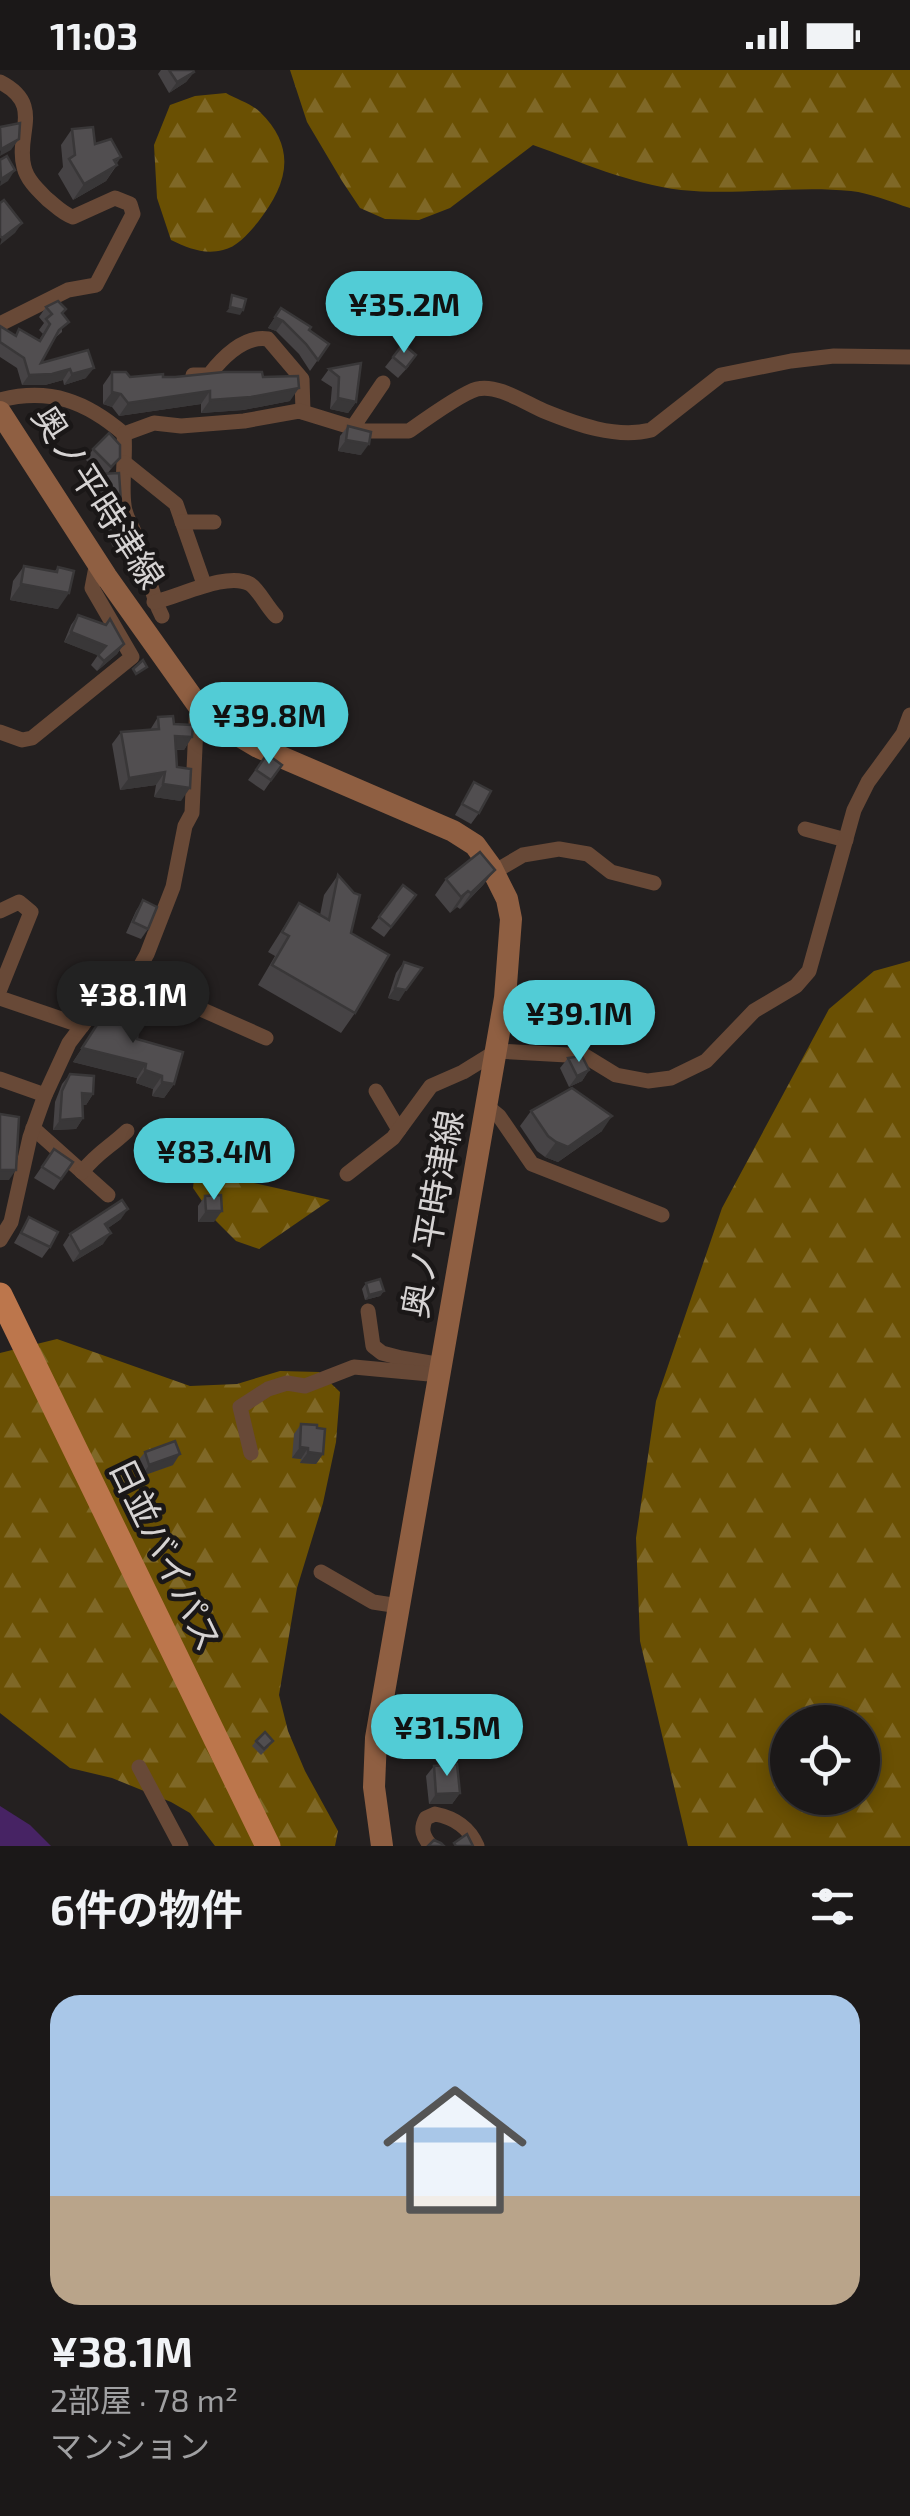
<!DOCTYPE html>
<html lang="ja">
<meta charset="utf-8">
<style>
body{margin:0;font-family:"Exo 2","Noto Sans JP",sans-serif;background:#242121;color:#f1f3f6;height:100vh;display:flex;flex-direction:column;font-size:38px;white-space:nowrap}
*{box-sizing:border-box;margin:0}
p{font-size:32px;color:#a0a0a2}
.icon{flex:none;width:55px;height:55px;fill:none;stroke:currentColor;stroke-width:2;stroke-linecap:round;stroke-linejoin:round}
.map{position:relative;height:1776px;overflow:hidden}
.panel{display:flex;flex-direction:column;background:#1b1818;flex:1}
.panel>*{flex:none}
.controls{position:absolute;left:770px;top:1635px;display:grid;gap:20px}
.controls a{display:grid;place-items:center;width:110px;height:110px;border-radius:50%;background:#1b1818;box-shadow:0 5px 15px #0003,0 0 0 2px #393737;font-size:50px}
.price{position:absolute;translate:-50% -85px;padding:0 22px;border-radius:35px;background:#52ccd6;color:#111;font-size:32px;line-height:65px;filter:drop-shadow(0 2px 5px #0008)}
.price::after{content:'';position:absolute;left:50%;top:60px;width:30px;height:22px;margin-left:-15px;background:inherit;clip-path:polygon(0 0,100% 0,50% 100%)}
.price.on{background:#222;color:#fff}
ul{padding:0;list-style:none}
li{display:grid;align-content:center;gap:20px;height:530px;padding:0 50px}
li+li{border-top:2px solid #393737}
li span{display:grid;place-items:center;height:310px;border-radius:30px;color:#555}
li>.icon{margin-inline-start:auto}
span .icon{width:180px;height:180px;fill:#fffc;stroke-width:1}
li b{font-size:42px}
h2{display:flex;justify-content:space-between;align-items:center;height:120px;padding:0 50px;font-size:42px}
.status{display:flex;justify-content:space-between;align-items:center;height:70px;padding:0 50px;background:#1b1818;direction:ltr}
.status svg{height:28px;fill:currentColor}
.map>svg:first-child{display:block}
.forest{fill:url(#forest-firs);fill-rule:evenodd}
.water{fill:#472364}
.lines{fill:none;stroke-linecap:round;stroke-linejoin:round}
.minor{stroke:#684937;stroke-width:15}
.secondary{stroke:#8f5f42;stroke-width:22}
.trunk{stroke:#bc764c;stroke-width:25}
.wall{fill:#464345}
.shaded-wall{fill:#393738}
.building{fill:#514e50;stroke:#393738;stroke-width:2.5}
.labels{text-anchor:middle;stroke-width:9;stroke-linejoin:round;paint-order:stroke}
.street-label{font-size:35px;fill:#d6d3d3;stroke:#1a1717}
</style>
<div class="status"><b>11:03</b><svg viewBox="0 0 49 12"><path d="M0 12V9h3v3zM5 12V6h3v6zM10 12V3h3v9zM15 12V0h3v12zM26 1h20v11H26zM47 4h2v5h-2z"/></svg></div>
<div class="map">
<svg width="910" height="1776" viewBox="0 0 910 1776">
<defs>
<pattern id="forest-firs" width="22" height="20" patternUnits="userSpaceOnUse" patternTransform="scale(2.5)"><rect width="22" height="20" fill="#6a5003"/><path d="M5 1l3.5 6h-7zM16 11l3.5 6h-7z" fill="#7f6827"/></pattern>
</defs>
<rect width="100%" height="100%" fill="#242020"/>
<g class="forest">
<path d="M290,0H910V138C891,132 870,123 851,121C794,115 738,126 681,120C630,114 581,92 533,75L450,138L419,150L385,149L360,138L342,111L307,52Z"/>
<path d="M226,23C236,29 252,34 260,42C298,79 287,115 258,152C249,163 237,177 223,180C204,185 188,178 171,170L157,128L154,75L170,35L195,26Z"/>
<path d="M910,891V1776H688L640,1571L636,1468L656,1331L722,1138L829,939L874,901ZM788,1652H862V1728H788Z"/>
<path d="M195,1100L330,1130L259,1179L236,1171L215,1150L193,1118Z"/>
<path d="M57,1269L190,1316L237,1314L280,1301L319,1302L340,1322L336,1372L323,1433L297,1518L279,1625L288,1661L305,1701L338,1761L335,1776H215L190,1743L171,1732L112,1708L70,1698L0,1643V1283Z"/>
</g>
<path class="water" d="M0,1736L30,1755L51,1776H0Z"/>
<g class="lines">
<g class="minor">
<path d="M0,12C45,35 15,64 24,97C27,110 38,120 47,129C56,136 63,144 73,147L115,128L130,134L133,144L96,215L68,220L0,254"/>
<path d="M193,305H209C223,287 244,265 268,269L302,309L303,342"/>
<path d="M0,330C50,317 87,332 124,364L154,353L181,356L244,351L299,341L364,361H409C423,351 462,323 477,319C498,314 525,333 544,341C576,354 616,369 651,360L721,305L791,291L834,286L910,287"/>
<path d="M353,357L383,313"/>
<path d="M124,364C126,388 121,412 124,435C125,447 131,453 135,464C148,491 148,520 162,546"/>
<path d="M125,393L176,434L204,514"/>
<path d="M182,452H214"/>
<path d="M154,532C179,527 227,501 250,514C259,520 267,537 276,546"/>
<path d="M0,662L22,670L32,668L132,587L92,518L97,492"/>
<path d="M805,759L846,770"/>
<path d="M494,802L523,785L559,779L588,784L611,802L654,813"/>
<path d="M0,841L19,832L31,842L0,919"/>
<path d="M133,909L266,968"/>
<path d="M0,928L82,956"/>
<path d="M0,1009L45,1025"/>
<path d="M376,1021L399,1060"/>
<path d="M488,1037L499,1046L532,1094L662,1145"/>
<path d="M33,1058L108,1125"/>
<path d="M82,1102C98,1082 109,1078 127,1061"/>
<path d="M347,1104L393,1068L431,1016L463,1002L497,981L585,986L616,1005L648,1011L671,1008L706,991L754,941L796,916L809,901L854,740L868,712L903,664L910,645"/>
<path d="M0,1170L11,1152L30,1067L45,1025L69,973L94,940L124,926L147,884L173,817L185,756L192,743L197,634"/>
<path d="M368,1241L373,1276L382,1283L401,1288L442,1295"/>
<path d="M251,1383L240,1337L268,1319L287,1313L305,1316L354,1297L440,1305"/>
<path d="M321,1502L373,1532L399,1536"/>
<path d="M139,1697L181,1776"/>
<path d="M431,1776C423,1767 420,1759 426,1748L435,1744C455,1748 469,1757 477,1776"/>
</g>
<path class="secondary" d="M0,342L106,506L197,634L221,655L258,677L453,761L475,775L491,797L507,829L511,849L505,928L376,1668L374,1717L382,1776"/>
<path class="trunk" d="M0,1225L268,1776"/>
</g>
<g class="wall">
<path d="M161,0H193L194,2L186,12L169,23L158,4Z"/>
<path d="M72,59L95,74L117,95L106,111L73,130L58,104L63,97L61,75Z"/>
<path d="M46,237L66,239L62,244V262L55,268L41,293L88,280L86,308L64,315L63,310L45,315H22L17,298L0,287V256L15,266L19,259L39,270L43,264L39,260L44,253L39,247Z"/>
<path d="M281,238L309,260L329,274L310,301L299,284L276,261L268,258Z"/>
<path d="M393,287L409,296L398,308L385,297Z"/>
<path d="M361,293L356,332L348,343L330,339L332,317L321,310L329,299Z"/>
<path d="M112,302L130,307H263L290,331L243,340L201,343V334L119,346L112,337L103,334V315Z"/>
<path d="M348,356L361,385L338,381L340,366Z"/>
<path d="M93,379L120,388L107,404L134,463L127,473L114,479L100,451L98,427H94L93,414L100,404L86,390Z"/>
<path d="M24,496L55,501L58,497V539L10,530L13,511Z"/>
<path d="M78,545L106,555L124,574L117,584L97,601L91,595L98,585L64,572L71,555Z"/>
<path d="M158,647L174,654L192,667L184,680H176L181,731L154,727L156,715L120,720L112,674L121,662L150,660Z"/>
<path d="M267,684L282,695L264,721L248,710Z"/>
<path d="M474,712L479,743L471,754L455,745Z"/>
<path d="M495,800L483,815L460,839L457,837L450,843L435,825L446,809Z"/>
<path d="M338,805L351,863L355,943L341,963L258,915L275,886L268,882L299,833L320,845L324,825Z"/>
<path d="M403,815L416,825L384,867L371,858Z"/>
<path d="M143,830L148,859L141,869L126,863L136,841Z"/>
<path d="M404,892L399,931L388,928L396,903Z"/>
<path d="M111,935L117,953L137,969L174,1014L164,1028L152,1026L153,1019L136,1013L137,1008L73,992Z"/>
<path d="M568,988L589,1000L582,1011L569,1017L560,998Z"/>
<path d="M70,1004L93,1024L86,1035H82L83,1048L76,1059L53,1060L55,1032L62,1014Z"/>
<path d="M531,1041L602,1061L558,1092L545,1087L537,1081L520,1056Z"/>
<path d="M54,1079L73,1092L54,1120L34,1108Z"/>
<path d="M205,1126L214,1152H198V1136Z"/>
<path d="M29,1147L50,1177L42,1188L14,1173Z"/>
<path d="M121,1149L108,1158L103,1174L73,1192L63,1175L70,1164Z"/>
<path d="M366,1213L384,1221L380,1226L365,1230L362,1219Z"/>
<path d="M301,1354L317,1358L323,1384L316,1394L300,1393L301,1389L292,1388L294,1364Z"/>
<path d="M145,1382L173,1395L142,1406L137,1392Z"/>
<path d="M256,1671L269,1677L261,1685L252,1676Z"/>
<path d="M434,1696L460,1723L452,1734H429L426,1706Z"/>
</g>
<g class="shaded-wall">
<path d="M194,2L186,12L169,23L177,12Z"/>
<path d="M19,69L11,80L0,86L1,79Z"/>
<path d="M121,87L106,111L73,130L84,114Z"/>
<path d="M15,100L8,111L0,116L1,109Z"/>
<path d="M22,153L15,163L0,175L2,168Z"/>
<path d="M230,237L243,240L240,245L226,242Z"/>
<path d="M275,247L283,251L276,261L268,258Z"/>
<path d="M94,298L86,308L64,315L72,304Z"/>
<path d="M70,299L63,310L45,315H22L29,305Z"/>
<path d="M299,318L290,331L243,340L201,343L210,330Z"/>
<path d="M210,321L201,334L119,346L128,333Z"/>
<path d="M112,322L121,324L112,337L103,334Z"/>
<path d="M338,328L356,332L348,343L330,339Z"/>
<path d="M346,370L369,374L361,385L338,381Z"/>
<path d="M101,417H105L98,427H94Z"/>
<path d="M134,463L127,473L114,479L121,469Z"/>
<path d="M21,514L69,523L58,539L10,530Z"/>
<path d="M71,562L106,576L99,586L64,572Z"/>
<path d="M124,574L117,584L97,601L104,591Z"/>
<path d="M175,666L192,667L184,680L166,679Z"/>
<path d="M165,702L156,715L120,720L129,708Z"/>
<path d="M163,714L190,718L181,731L154,727Z"/>
<path d="M495,800L483,815L460,839L471,823Z"/>
<path d="M468,821L457,837L450,843L461,827Z"/>
<path d="M395,918L406,920L399,931L388,928Z"/>
<path d="M82,978L146,994L137,1008L73,992Z"/>
<path d="M145,1000L162,1006L153,1019L136,1013Z"/>
<path d="M589,1000L582,1011L569,1017L577,1006Z"/>
<path d="M162,1012L174,1014L164,1028L152,1026Z"/>
<path d="M82,1023L93,1024L86,1035L74,1034Z"/>
<path d="M612,1046L602,1061L558,1092L545,1087L556,1072Z"/>
<path d="M83,1048L76,1059L53,1060L60,1050Z"/>
<path d="M0,1100H16L9,1110H0Z"/>
<path d="M128,1139L121,1149L98,1165L105,1154Z"/>
<path d="M206,1141H222L214,1152H198Z"/>
<path d="M111,1163L103,1174L73,1192L80,1182Z"/>
<path d="M384,1221L380,1226L365,1230L369,1225Z"/>
<path d="M300,1377L308,1378L301,1389L292,1388Z"/>
<path d="M308,1382L323,1384L316,1394L300,1393Z"/>
<path d="M180,1384L173,1395L142,1406L149,1395Z"/>
<path d="M460,1723L452,1734H429L436,1724Z"/>
</g>
<g class="building">
<path d="M169,0H193L194,2L177,12Z"/>
<path d="M20,53L19,69L1,79L0,57Z"/>
<path d="M93,57L95,74L111,69L121,87L114,90L117,95L84,114L69,89L75,85L72,59Z"/>
<path d="M7,86L15,100L1,109L0,90Z"/>
<path d="M4,130L22,153L2,168L0,166V133Z"/>
<path d="M232,225L246,229L243,240L230,237Z"/>
<path d="M58,231L66,239L62,243L69,252L59,260L41,293L88,280L94,298L72,304L70,299L52,304L29,305L24,288L0,272V256L16,266L19,259L40,271L50,254L46,249L52,244L46,237Z"/>
<path d="M281,238L311,257L309,260L329,274L318,290L306,274L283,251L275,247Z"/>
<path d="M403,274L416,285L406,298L393,287Z"/>
<path d="M361,293L356,332L338,328L339,307L329,299Z"/>
<path d="M112,302H126L130,307L163,304V307H175L224,302H262L263,307L298,306L299,318L251,327L210,330V321L128,333L121,324L112,322Z"/>
<path d="M348,356L371,362L369,374L346,370Z"/>
<path d="M109,363L120,375V388L111,397L93,379Z"/>
<path d="M119,403L121,432L134,463L121,469L107,441L105,417H101L100,404Z"/>
<path d="M24,496L57,502L58,497L74,501L69,523L21,514Z"/>
<path d="M78,545L106,555L110,549L124,574L104,591L98,585L106,576L71,562Z"/>
<path d="M143,590L147,597L136,604L133,599Z"/>
<path d="M173,646L174,654L193,655L192,667L175,666L177,697L191,699L190,718L163,714L165,702L129,708L121,662L159,659L158,647Z"/>
<path d="M267,684L282,695L271,710L256,700Z"/>
<path d="M474,712L491,721L479,743L462,734Z"/>
<path d="M480,782L495,800L471,823L468,821L461,827L446,809Z"/>
<path d="M338,805L354,823L360,825L351,863L389,885L355,943L272,895L289,866L282,862L299,833L329,850Z"/>
<path d="M403,815L416,825L391,857L379,847Z"/>
<path d="M143,830L157,837L148,859L133,852Z"/>
<path d="M404,892L422,898L406,920L395,918Z"/>
<path d="M124,933L117,953L138,960L137,969L183,982L174,1014L162,1012V1006L145,1000L146,994L82,978L102,947L105,948L111,935Z"/>
<path d="M582,986L589,1000L577,1006L568,988Z"/>
<path d="M70,1004L94,1006L93,1024L82,1023L83,1048L60,1050L62,1021Z"/>
<path d="M572,1018L612,1046L568,1077L556,1072L548,1066L531,1041Z"/>
<path d="M0,1044L19,1047L16,1100H0Z"/>
<path d="M54,1079L73,1092L61,1109L42,1097Z"/>
<path d="M221,1125L222,1141H206L205,1126Z"/>
<path d="M122,1130L128,1139L105,1154L111,1163L80,1182L70,1164Z"/>
<path d="M29,1147L58,1162L50,1177L21,1163Z"/>
<path d="M380,1209L384,1221L369,1225L366,1213Z"/>
<path d="M301,1354L317,1355V1358L325,1359L323,1384L308,1382V1378L300,1377Z"/>
<path d="M175,1371L180,1384L149,1395L145,1382Z"/>
<path d="M265,1662L273,1671L264,1679L256,1671Z"/>
<path d="M457,1694L460,1723L436,1724L434,1696Z"/>
<path d="M467,1764L473,1776H456L454,1773Z"/>
<path d="M434,1770L441,1773L444,1776H428Z"/>
</g>
<g class="labels">
<g class="street-label">
<text transform="translate(98 427) rotate(57)" y="12">奥ノ平時津線</text>
<text transform="translate(433 1144) rotate(-80)" y="12">奥ノ平時津線</text>
<text transform="translate(165 1485) rotate(64)" y="12">日並バイパス</text>
</g>
</g>
</svg>
<div class="controls">
<a><svg class="icon" aria-label="locate" viewBox="0 0 24 24"><circle cx="12" cy="12" r="6"/><path d="M12 2v4M12 18v4M2 12h4M18 12h4"/></svg></a>
</div>
<b class="price" style="left:404px;top:286px">¥35.2M</b>
<b class="price" style="left:269px;top:697px">¥39.8M</b>
<b class="price on" style="left:133px;top:976px">¥38.1M</b>
<b class="price" style="left:579px;top:995px">¥39.1M</b>
<b class="price" style="left:214px;top:1133px">¥83.4M</b>
<b class="price" style="left:447px;top:1709px">¥31.5M</b>
</div>
<section class="panel">
<h2>6件の物件<svg class="icon" aria-label="filters" viewBox="0 0 24 24"><path d="M4 7h16M4 17h16"/><circle cx="9" cy="7" r="2"/><circle cx="15" cy="17" r="2"/></svg></h2>
<ul>
<li><span style="background:linear-gradient(#a9c7e8 65%,#b9a48a 0)"><svg class="icon" aria-label="home" viewBox="0 0 24 24"><path d="M3 11l9-7 9 7M6 9v11h12V9"/></svg></span><div><b>¥38.1M</b><p>2部屋 · 78 m²</p><p>マンション</p></div></li>
</ul>
</section>
